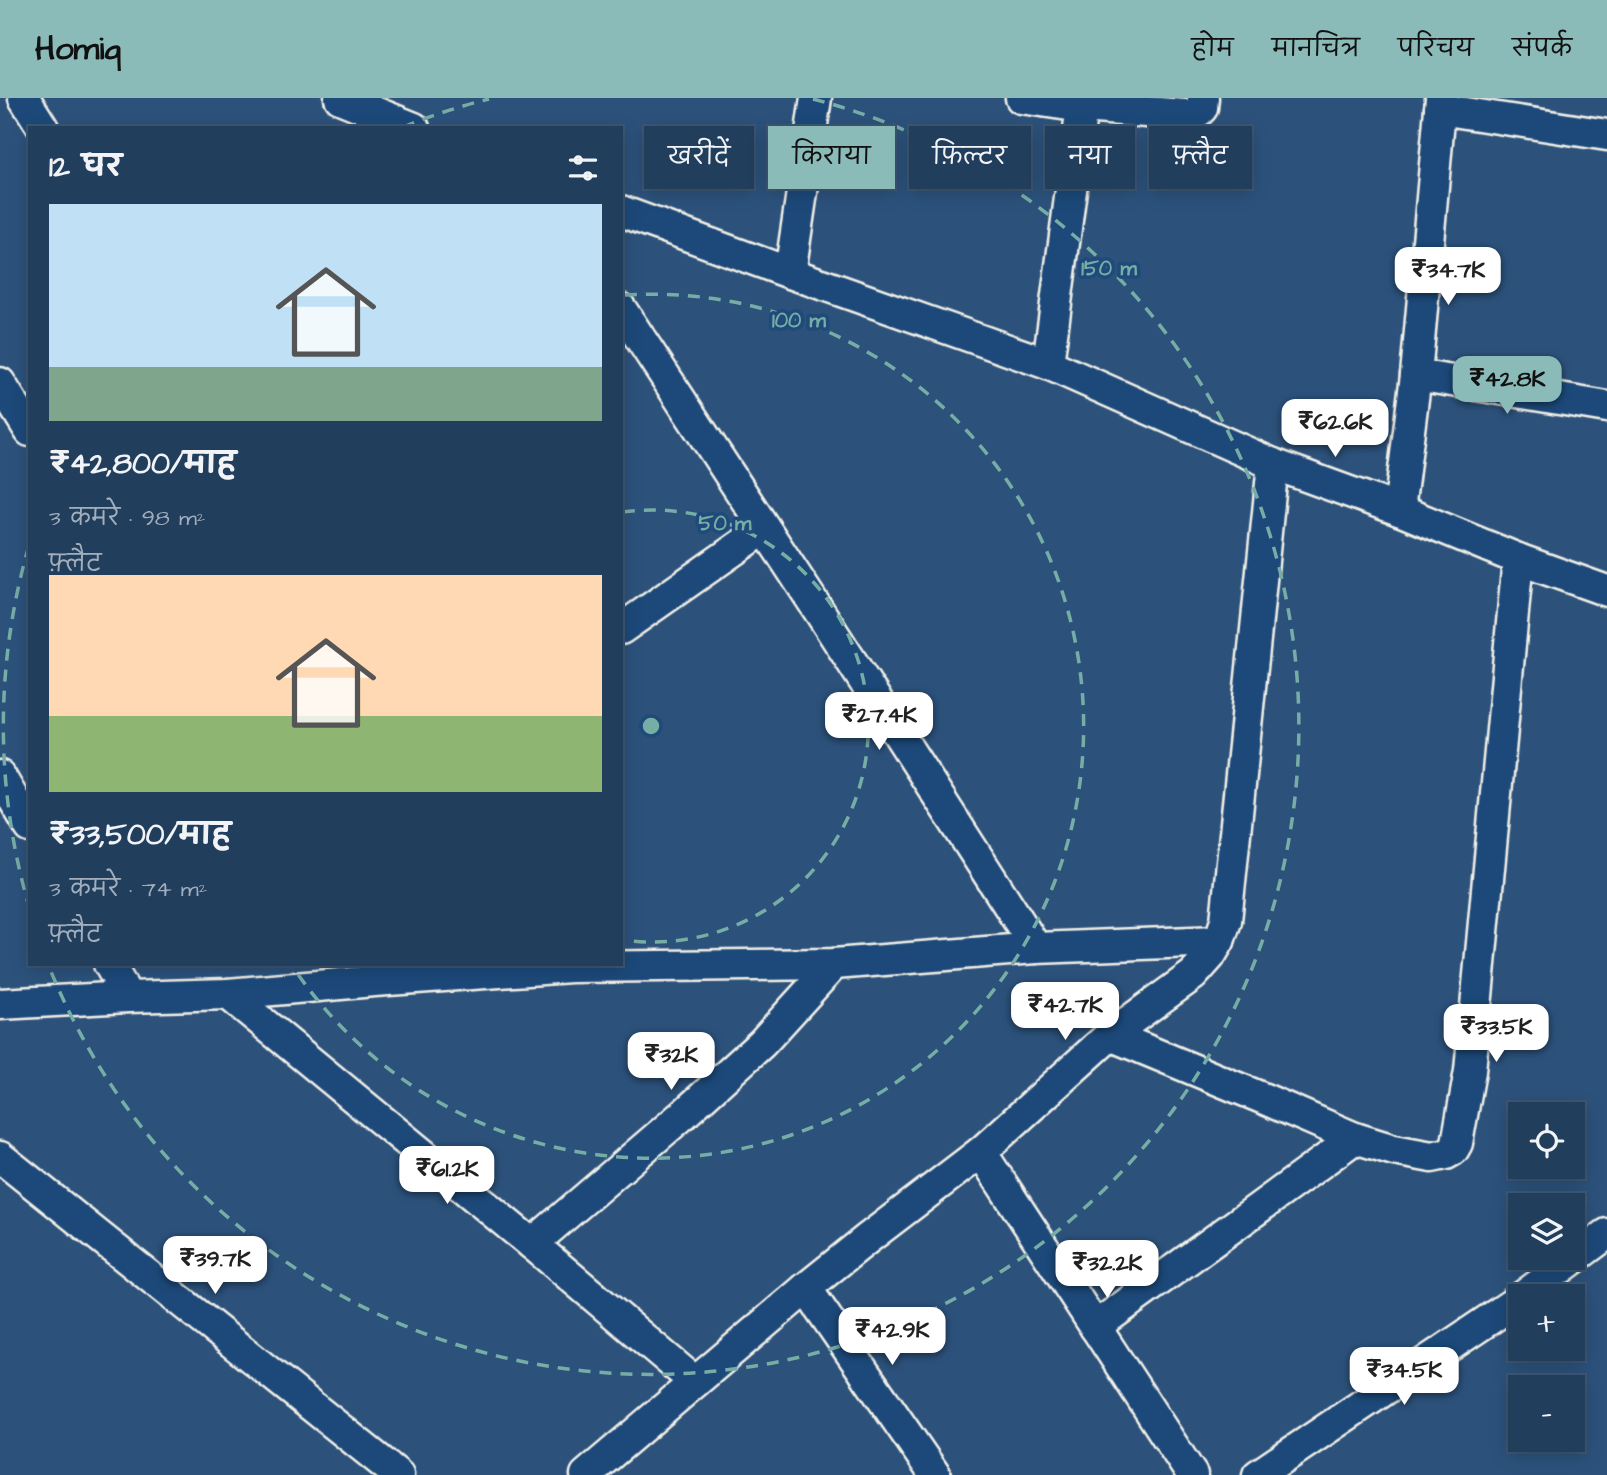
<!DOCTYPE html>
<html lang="hi">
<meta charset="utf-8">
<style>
body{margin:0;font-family:"Architects Daughter","Playpen Sans Deva",sans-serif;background:#294563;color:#f1f3f6;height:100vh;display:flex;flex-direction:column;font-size:26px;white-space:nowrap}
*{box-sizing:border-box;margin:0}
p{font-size:23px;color:#a2aebc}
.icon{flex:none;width:38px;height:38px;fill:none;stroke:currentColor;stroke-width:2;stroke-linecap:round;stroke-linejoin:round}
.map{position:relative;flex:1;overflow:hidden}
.sheet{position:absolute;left:28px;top:28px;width:595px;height:840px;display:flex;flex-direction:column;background:#213e5d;border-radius:0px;box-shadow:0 4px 18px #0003,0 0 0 2px #3e5772}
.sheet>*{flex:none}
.top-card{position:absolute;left:644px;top:28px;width:665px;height:63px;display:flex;gap:14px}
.fabs{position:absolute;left:1508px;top:1004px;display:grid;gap:14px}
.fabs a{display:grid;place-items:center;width:77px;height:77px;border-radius:0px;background:#213e5d;box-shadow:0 4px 18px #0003,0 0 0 2px #3e5772;font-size:35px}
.price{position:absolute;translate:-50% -60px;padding:0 16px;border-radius:14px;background:#fff;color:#222;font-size:23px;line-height:46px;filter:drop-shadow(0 2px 4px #0008)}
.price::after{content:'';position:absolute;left:50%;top:42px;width:21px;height:16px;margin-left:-10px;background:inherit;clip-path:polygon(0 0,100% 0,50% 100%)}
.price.current{background:#8bbbb9;color:#111}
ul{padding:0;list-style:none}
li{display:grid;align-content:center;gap:14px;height:371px;padding:0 21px}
li span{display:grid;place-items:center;height:217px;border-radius:0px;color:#555}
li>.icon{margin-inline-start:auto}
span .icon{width:126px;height:126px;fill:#fffc;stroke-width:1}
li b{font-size:30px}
h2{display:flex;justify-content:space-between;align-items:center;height:84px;padding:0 21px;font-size:30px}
.pill{padding:0 24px;border-radius:0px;background:#213e5d;box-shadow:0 4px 18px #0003,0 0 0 2px #3e5772;font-size:24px;line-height:63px}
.pill.current{background:#8bbbb9;color:#111}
header{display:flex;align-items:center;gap:42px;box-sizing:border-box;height:98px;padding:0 35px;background:#8bbbb9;color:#111}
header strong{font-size:33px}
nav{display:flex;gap:38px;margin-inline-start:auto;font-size:24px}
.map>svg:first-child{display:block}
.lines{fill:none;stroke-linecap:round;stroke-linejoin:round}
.minor-casing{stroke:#f4f1e8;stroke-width:35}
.minor{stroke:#1f4a7a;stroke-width:30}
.ring{fill:none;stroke:#76ada5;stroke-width:3.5;stroke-dasharray:12 9}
.centre{fill:#76ada5;stroke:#1f4a7a;stroke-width:3.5}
.ring-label{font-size:21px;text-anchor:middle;font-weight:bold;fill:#76ada5;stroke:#1f4a7a;stroke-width:7;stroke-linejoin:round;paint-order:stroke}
</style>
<header>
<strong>Homiq</strong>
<nav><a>होम</a><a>मानचित्र</a><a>परिचय</a><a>संपर्क</a></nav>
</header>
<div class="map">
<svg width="1607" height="1377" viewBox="0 0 1607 1377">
<rect width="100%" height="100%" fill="#2c527c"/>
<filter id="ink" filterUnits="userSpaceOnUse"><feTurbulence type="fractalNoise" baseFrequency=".0143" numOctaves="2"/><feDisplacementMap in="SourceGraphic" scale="14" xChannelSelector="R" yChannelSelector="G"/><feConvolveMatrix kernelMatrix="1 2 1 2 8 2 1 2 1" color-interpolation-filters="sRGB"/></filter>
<g filter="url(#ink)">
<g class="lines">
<g class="minor-casing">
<g id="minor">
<path d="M24,0L43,30"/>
<path d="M340,0L414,30"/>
<path d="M1021,0L1082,9L1185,17C1192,17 1197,16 1202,10L1203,0"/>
<path d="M1440,11L1607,37"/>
<path d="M621,113L790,175L1048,266L1273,366L1399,412L1518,461L1607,493"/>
<path d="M790,175L816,0"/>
<path d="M621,211L821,516L1036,850"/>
<path d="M1048,266L1082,9"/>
<path d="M1416,277L1607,309"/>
<path d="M0,285L30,333"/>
<path d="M1399,412L1416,277L1441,0"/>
<path d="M621,531L764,431"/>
<path d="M0,678L30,729"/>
<path d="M109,866L128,899"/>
<path d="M228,896L532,1146L695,1284"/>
<path d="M0,906L128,899L228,896L374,883L571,869L834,866L1036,850L1219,843"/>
<path d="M1110,937L1267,1002L1355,1040L1394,1052L1432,1059L1446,1056L1453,1052L1457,1045L1470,973L1518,461"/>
<path d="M981,1054L1192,1377"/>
<path d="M0,1059L398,1377"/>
<path d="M532,1146L685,1015L762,945L834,866"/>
<path d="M806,1190L935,1377"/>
<path d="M1522,1199L1607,1136"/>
<path d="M1095,1229L1355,1040"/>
<path d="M586,1377L806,1190L867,1141L981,1054L1110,937L1193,877L1210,858L1219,843L1226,823L1273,366"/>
<path d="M1258,1377L1521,1200"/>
</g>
</g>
<use href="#minor" class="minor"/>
</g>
</g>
<g class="ring">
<path d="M623 414A216 216 0 1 1 623 842"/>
<path d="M625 197A432 432 0 1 1 291 866"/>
<path d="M30 812A648 648 0 0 1 30 444M403 29A648 648 0 0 1 489 1M813 1A648 648 0 1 1 50 871"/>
</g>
<circle cx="651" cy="628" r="10" class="centre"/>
<g class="ring-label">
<text x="1109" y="177">150 m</text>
<text x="799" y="229">100 m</text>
<text x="725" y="432">50 m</text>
</g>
</svg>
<div class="fabs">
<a><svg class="icon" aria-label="locate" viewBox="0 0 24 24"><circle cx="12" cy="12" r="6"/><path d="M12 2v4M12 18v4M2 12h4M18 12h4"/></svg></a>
<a><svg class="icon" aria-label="layers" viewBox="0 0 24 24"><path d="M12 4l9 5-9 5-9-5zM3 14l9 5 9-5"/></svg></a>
<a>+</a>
<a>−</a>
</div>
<b class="price" style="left:1448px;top:209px">₹34.7K</b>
<b class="price current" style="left:1507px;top:318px">₹42.8K</b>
<b class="price" style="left:1335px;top:361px">₹62.6K</b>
<b class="price" style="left:879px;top:654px">₹27.4K</b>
<b class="price" style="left:1065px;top:944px">₹42.7K</b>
<b class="price" style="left:1496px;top:966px">₹33.5K</b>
<b class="price" style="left:671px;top:994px">₹32K</b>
<b class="price" style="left:447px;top:1108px">₹61.2K</b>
<b class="price" style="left:215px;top:1198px">₹39.7K</b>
<b class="price" style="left:1107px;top:1202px">₹32.2K</b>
<b class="price" style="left:892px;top:1269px">₹42.9K</b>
<b class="price" style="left:1404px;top:1309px">₹34.5K</b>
<div class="top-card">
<a class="pill">खरीदें</a>
<a class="pill current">किराया</a>
<a class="pill">फ़िल्टर</a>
<a class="pill">नया</a>
<a class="pill">फ़्लैट</a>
</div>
<section class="sheet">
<h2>12 घर<svg class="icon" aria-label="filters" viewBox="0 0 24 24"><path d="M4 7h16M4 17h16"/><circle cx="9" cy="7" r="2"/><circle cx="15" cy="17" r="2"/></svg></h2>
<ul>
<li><span style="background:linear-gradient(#bfe0f5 75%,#7fa58c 0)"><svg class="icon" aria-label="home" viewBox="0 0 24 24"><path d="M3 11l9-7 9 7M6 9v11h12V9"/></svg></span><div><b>₹42,800/माह</b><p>3 कमरे · 98 m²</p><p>फ़्लैट</p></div></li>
<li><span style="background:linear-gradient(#ffd9b3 65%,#8fb573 0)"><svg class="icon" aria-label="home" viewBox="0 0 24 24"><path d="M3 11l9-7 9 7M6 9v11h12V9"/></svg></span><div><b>₹33,500/माह</b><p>3 कमरे · 74 m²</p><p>फ़्लैट</p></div></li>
</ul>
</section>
</div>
